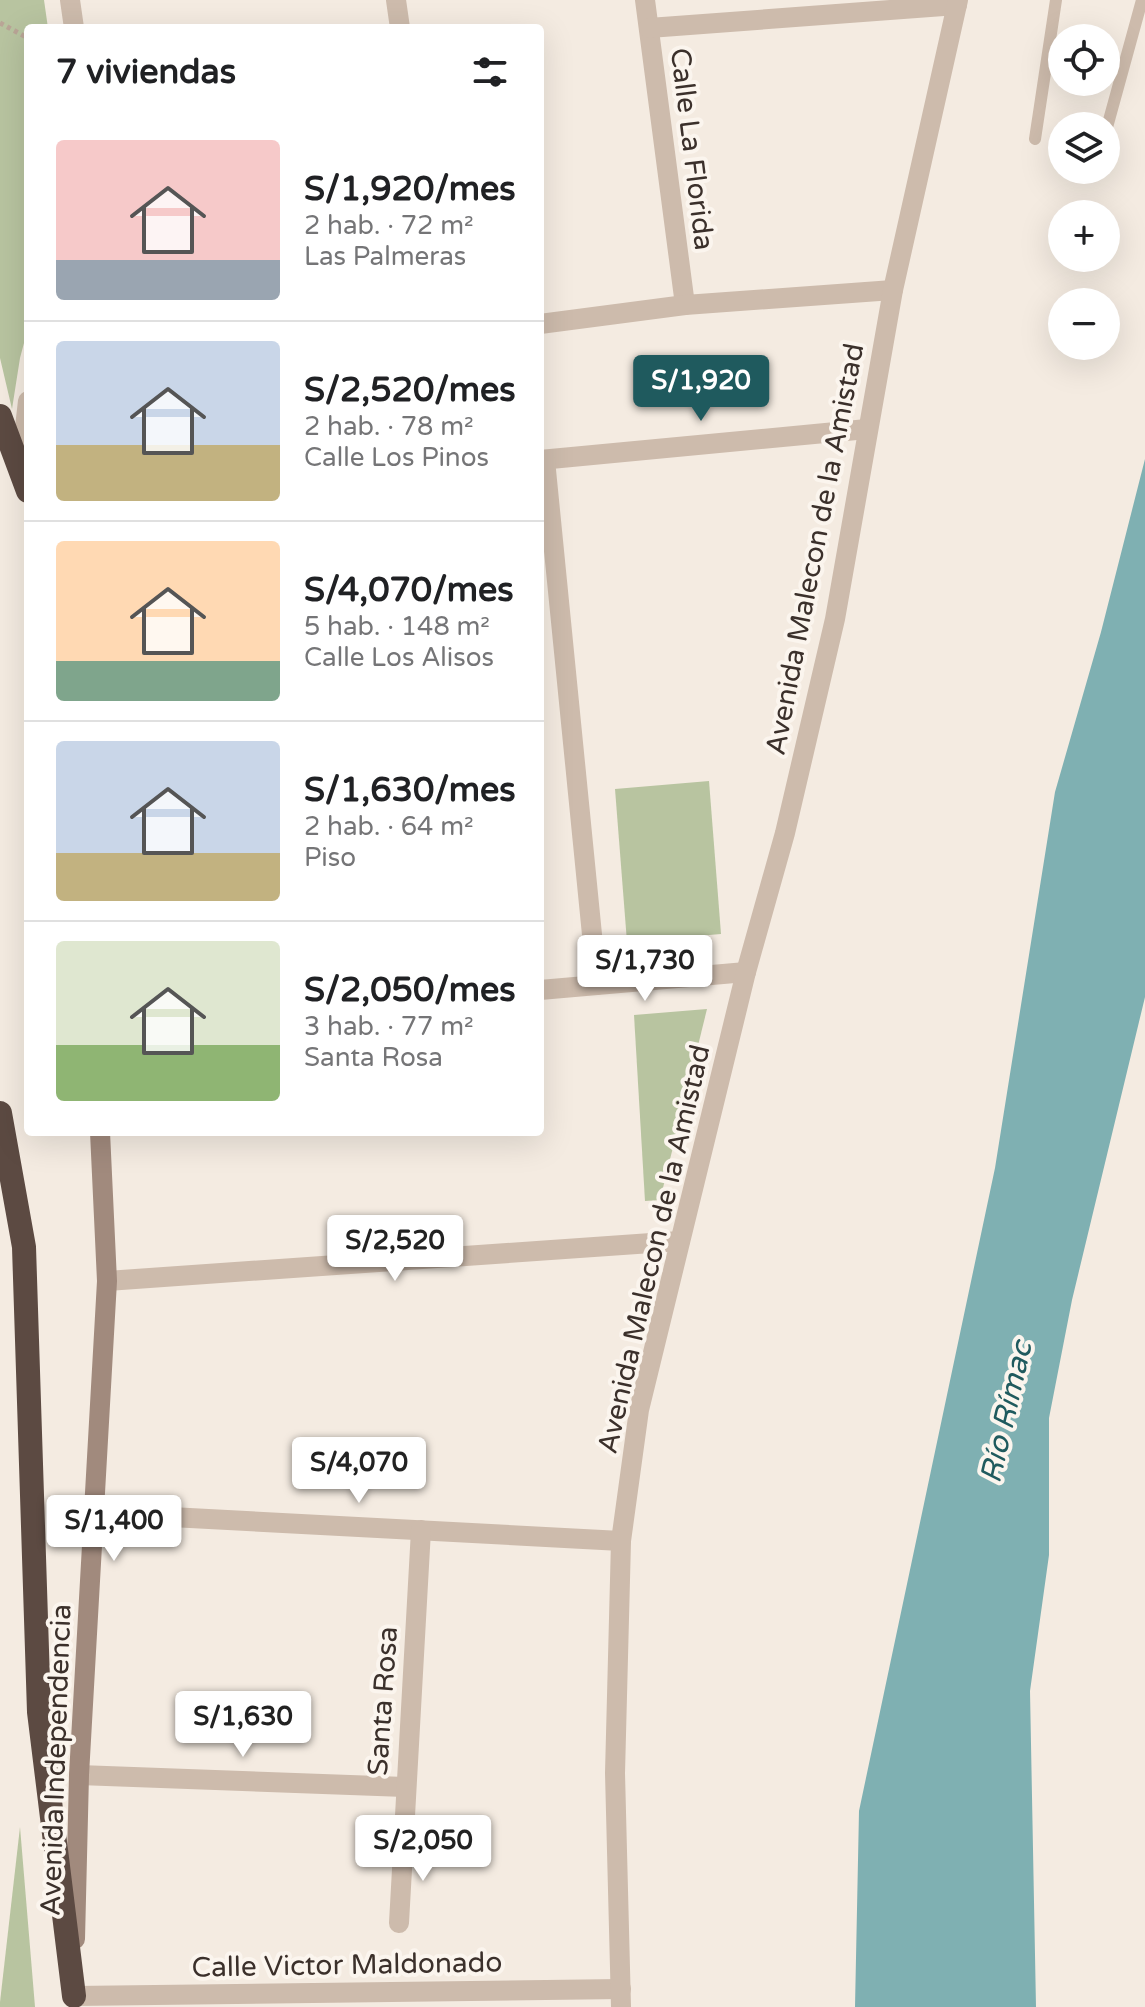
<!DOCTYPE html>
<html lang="es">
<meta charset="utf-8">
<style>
body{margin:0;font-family:"Varela Round",sans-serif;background:#f6f6f6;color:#202124;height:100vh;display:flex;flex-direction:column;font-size:30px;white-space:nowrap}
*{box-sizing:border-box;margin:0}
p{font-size:26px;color:#757577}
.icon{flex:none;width:44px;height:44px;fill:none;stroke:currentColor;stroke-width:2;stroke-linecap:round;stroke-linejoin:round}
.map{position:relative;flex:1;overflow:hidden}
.panel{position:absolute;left:24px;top:24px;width:520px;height:1112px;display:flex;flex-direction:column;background:#fff;border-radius:8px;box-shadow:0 8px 32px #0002}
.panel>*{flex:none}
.controls{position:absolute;left:1048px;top:24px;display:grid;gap:16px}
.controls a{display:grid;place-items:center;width:72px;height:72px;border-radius:50%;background:#fff;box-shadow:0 8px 32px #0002;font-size:40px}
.price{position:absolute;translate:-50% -68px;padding:0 18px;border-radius:8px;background:#fff;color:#222;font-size:26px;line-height:52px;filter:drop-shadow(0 2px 4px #0008)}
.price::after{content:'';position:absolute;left:50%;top:48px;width:24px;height:18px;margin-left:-12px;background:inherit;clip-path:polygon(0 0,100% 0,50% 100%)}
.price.active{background:#1f5a5e;color:#fff}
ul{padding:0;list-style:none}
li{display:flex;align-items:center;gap:24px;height:200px;padding:0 32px}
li+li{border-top:2px solid #e0e0e0}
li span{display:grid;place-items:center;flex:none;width:224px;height:160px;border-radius:8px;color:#555}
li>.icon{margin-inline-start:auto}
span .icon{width:96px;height:96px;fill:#fffc;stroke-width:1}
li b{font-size:34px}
h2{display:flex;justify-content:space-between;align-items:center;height:96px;padding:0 32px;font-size:34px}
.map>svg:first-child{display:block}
.green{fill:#b8c4a0}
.water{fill:#7fb0b2}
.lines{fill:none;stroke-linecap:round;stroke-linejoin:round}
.path{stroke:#b9a596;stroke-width:5;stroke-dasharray:4 4;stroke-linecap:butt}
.lane{stroke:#cdbbac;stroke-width:12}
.street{stroke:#cdbbac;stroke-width:20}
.secondary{stroke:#a18a7d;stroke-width:20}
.highway{stroke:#5c4a42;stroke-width:24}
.labels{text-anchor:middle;stroke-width:8;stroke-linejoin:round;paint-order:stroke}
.street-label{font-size:28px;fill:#3b302b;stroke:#fbf5ee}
.water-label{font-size:30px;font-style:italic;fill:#1f5a5e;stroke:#fbf5ee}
</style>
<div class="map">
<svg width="1145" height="2007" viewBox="0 0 1145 2007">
<rect width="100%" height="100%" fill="#f4ebe1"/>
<g class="green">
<path d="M0,0H44L48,28H28V328L20,358L12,409L0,358Z"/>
<path d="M709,781L721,934L627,942L615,789Z"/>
<path d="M707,1009L660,1200L645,1201L634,1015Z"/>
<path d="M20,1827L35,2007H0V2002Z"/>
</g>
<path class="water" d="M1145,459V997L1072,1300L1049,1418V1555L1030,1691L1036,2007H855L859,1811L995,1168L1055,792L1101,632Z"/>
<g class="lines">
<path class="path" d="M0,23L28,38"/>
<g class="lane">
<path d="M1106,131L1142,0"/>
<path d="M1035,139L1056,0"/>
</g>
<g class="street">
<path d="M70,0L74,28"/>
<path d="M396,0L400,28"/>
<path d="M645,0L685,305"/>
<path d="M649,28L957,5"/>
<path d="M540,324L685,305L893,290"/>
<path d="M540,460L867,429"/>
<path d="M545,460L597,985"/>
<path d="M25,468L23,445L28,401"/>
<path d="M540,990L746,972"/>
<path d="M107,1281L680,1241"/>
<path d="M95,1513L621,1541"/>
<path d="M79,1775L405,1787"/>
<path d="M399,1923L421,1530"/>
<path d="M74,1996L621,1989"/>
<path d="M621,2007L615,1773L621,1541L639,1410L746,972L785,833L835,619L893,290L958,0"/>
</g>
<path class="secondary" d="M75,1939L79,1775L107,1281L100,1132"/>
<g class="highway">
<path d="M0,416L28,491"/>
<path d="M0,1113L24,1247L39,1712L74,1996"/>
</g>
</g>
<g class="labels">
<g class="street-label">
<text transform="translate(693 149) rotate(83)" y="10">Calle La Florida</text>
<text transform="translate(814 549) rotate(-79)" y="10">Avenida Malecon de la Amistad</text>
<text transform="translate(653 1249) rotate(-77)" y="10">Avenida Malecon de la Amistad</text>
<text transform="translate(382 1701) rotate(-86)" y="10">Santa Rosa</text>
<text transform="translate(55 1760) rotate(-88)" y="10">Avenida Independencia</text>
<text transform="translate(347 1964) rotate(-1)" y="10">Calle Victor Maldonado</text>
</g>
<g class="water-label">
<text transform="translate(1006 1412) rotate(-77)" y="10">Río Rímac</text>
</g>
</g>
</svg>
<div class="controls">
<a><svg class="icon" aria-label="locate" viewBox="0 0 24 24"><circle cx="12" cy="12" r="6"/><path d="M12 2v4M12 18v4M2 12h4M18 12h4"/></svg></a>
<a><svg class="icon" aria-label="layers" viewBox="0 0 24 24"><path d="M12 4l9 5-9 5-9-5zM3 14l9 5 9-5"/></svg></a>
<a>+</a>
<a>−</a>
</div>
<b class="price active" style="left:701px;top:423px">S/1,920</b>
<b class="price" style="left:645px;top:1003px">S/1,730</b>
<b class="price" style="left:395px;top:1283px">S/2,520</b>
<b class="price" style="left:359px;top:1505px">S/4,070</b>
<b class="price" style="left:114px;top:1563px">S/1,400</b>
<b class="price" style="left:243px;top:1759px">S/1,630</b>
<b class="price" style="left:423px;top:1883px">S/2,050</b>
<section class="panel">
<h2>7 viviendas<svg class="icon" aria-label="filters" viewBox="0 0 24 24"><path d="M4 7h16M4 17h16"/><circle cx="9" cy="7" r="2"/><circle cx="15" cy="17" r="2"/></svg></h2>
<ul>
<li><span style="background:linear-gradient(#f6c9c9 75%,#9aa5b1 0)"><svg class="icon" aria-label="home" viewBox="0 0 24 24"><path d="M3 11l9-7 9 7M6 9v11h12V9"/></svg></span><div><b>S/1,920/mes</b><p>2 hab. · 72 m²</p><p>Las Palmeras</p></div></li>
<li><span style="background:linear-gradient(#c9d6e8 65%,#c2b280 0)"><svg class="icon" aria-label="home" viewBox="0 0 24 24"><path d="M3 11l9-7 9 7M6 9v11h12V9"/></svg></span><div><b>S/2,520/mes</b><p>2 hab. · 78 m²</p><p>Calle Los Pinos</p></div></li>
<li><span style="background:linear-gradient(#ffd9b3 75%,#7fa58c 0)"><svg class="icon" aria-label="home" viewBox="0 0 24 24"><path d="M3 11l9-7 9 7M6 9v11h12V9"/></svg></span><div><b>S/4,070/mes</b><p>5 hab. · 148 m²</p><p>Calle Los Alisos</p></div></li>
<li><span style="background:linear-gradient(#c9d6e8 70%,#c2b280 0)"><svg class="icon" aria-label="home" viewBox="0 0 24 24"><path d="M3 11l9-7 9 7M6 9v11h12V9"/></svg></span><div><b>S/1,630/mes</b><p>2 hab. · 64 m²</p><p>Piso</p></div></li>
<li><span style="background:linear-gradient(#dfe7d0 65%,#8fb573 0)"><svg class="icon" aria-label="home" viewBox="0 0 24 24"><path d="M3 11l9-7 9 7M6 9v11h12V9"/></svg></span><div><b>S/2,050/mes</b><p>3 hab. · 77 m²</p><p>Santa Rosa</p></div></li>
</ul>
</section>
</div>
